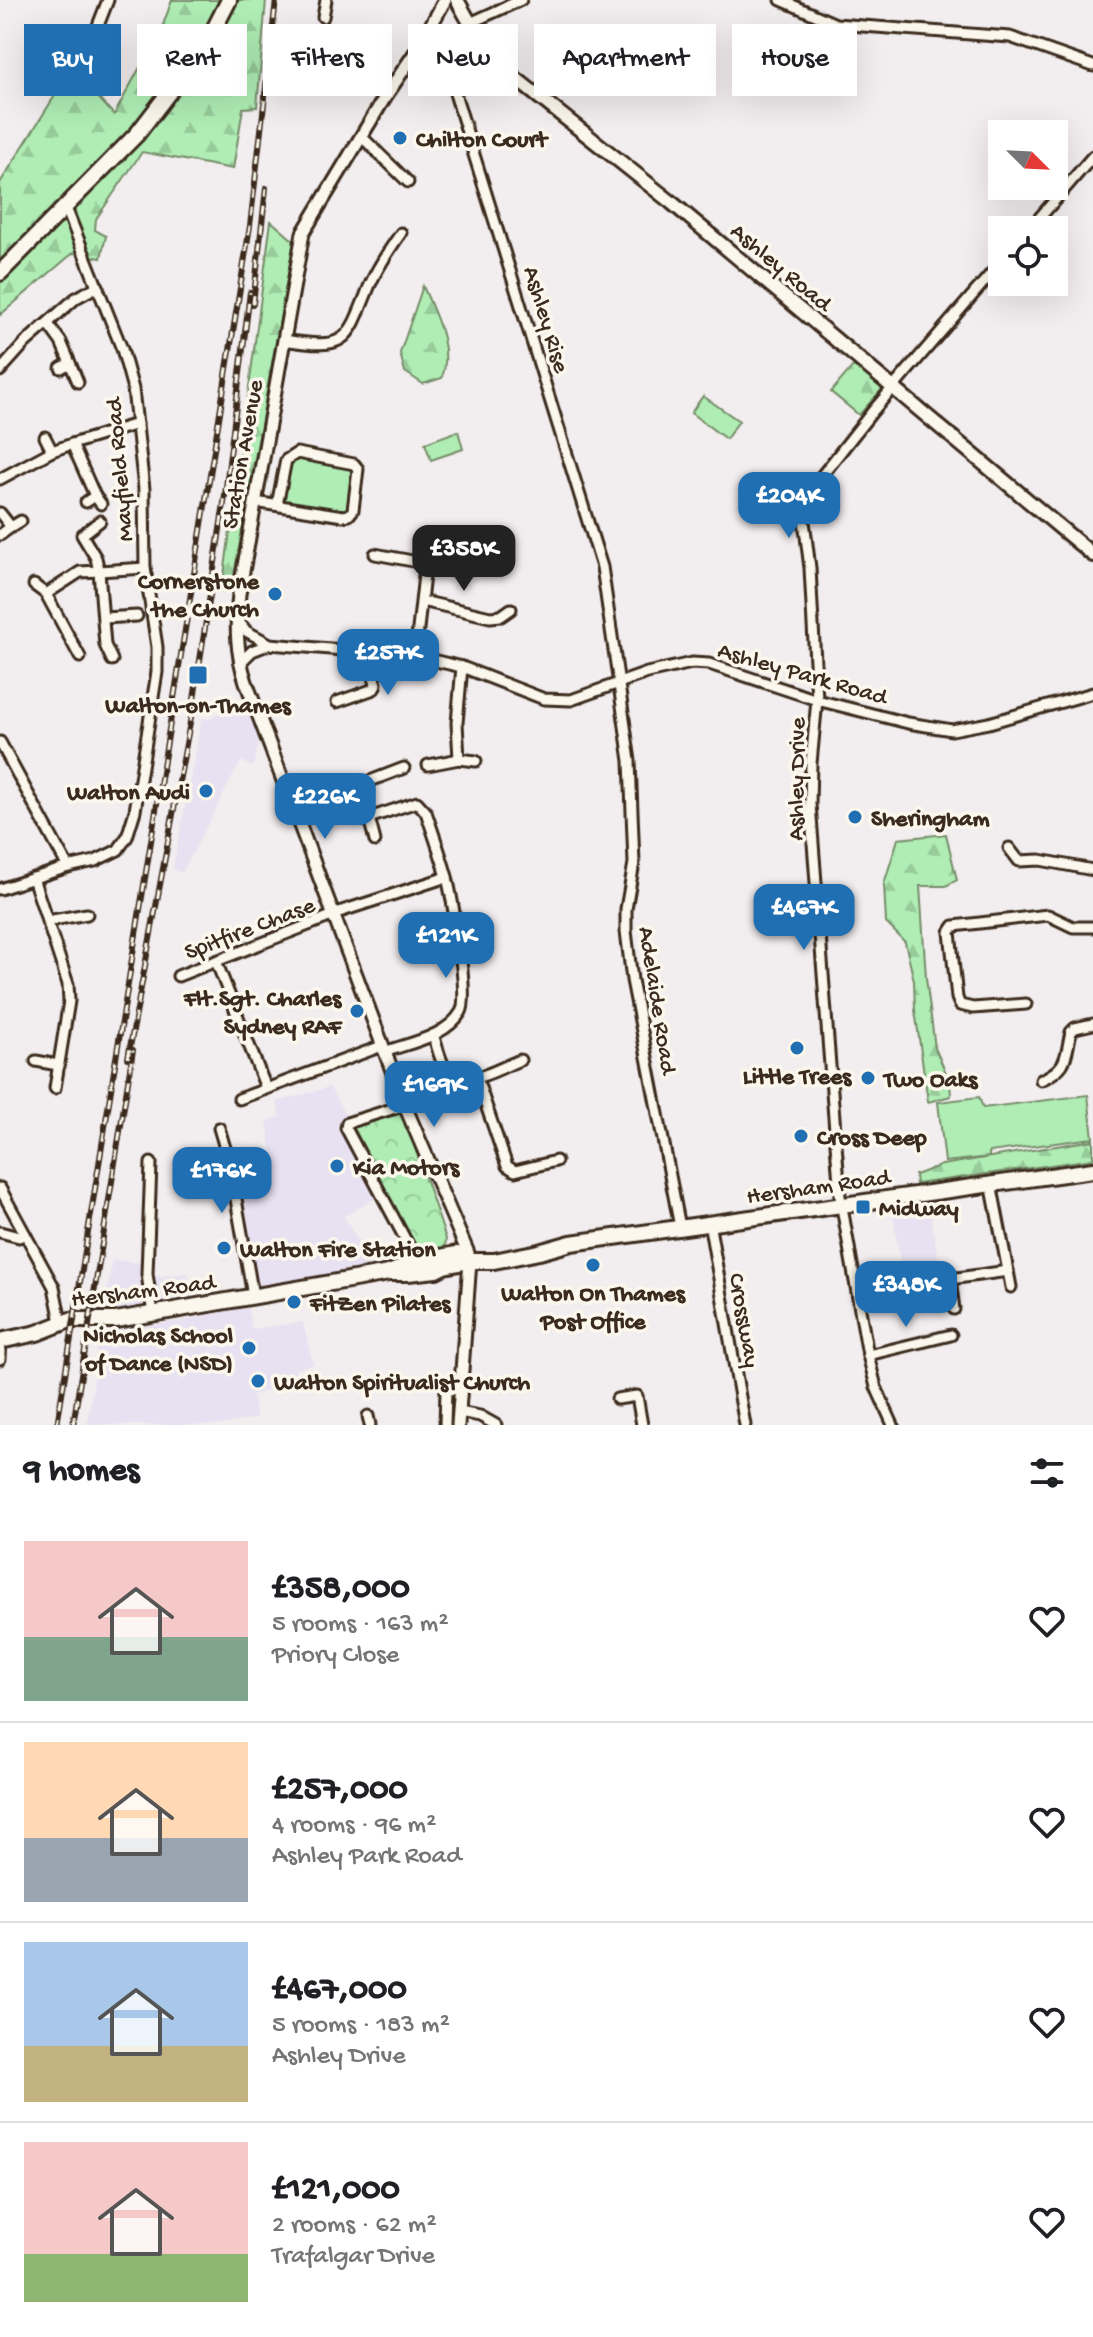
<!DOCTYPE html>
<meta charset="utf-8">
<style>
body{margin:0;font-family:"Gochi Hand",sans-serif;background:#f2f2f2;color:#202124;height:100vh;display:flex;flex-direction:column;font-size:30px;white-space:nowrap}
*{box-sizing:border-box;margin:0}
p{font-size:26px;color:#757577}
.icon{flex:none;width:44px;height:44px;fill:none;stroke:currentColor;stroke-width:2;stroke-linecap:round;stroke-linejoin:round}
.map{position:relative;height:1425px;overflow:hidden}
.drawer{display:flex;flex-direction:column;background:#fff;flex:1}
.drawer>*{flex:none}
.top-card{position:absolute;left:24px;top:24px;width:1046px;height:72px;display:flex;gap:16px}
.needle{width:52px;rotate:114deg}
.fabs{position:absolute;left:988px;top:120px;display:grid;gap:16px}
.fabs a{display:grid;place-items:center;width:80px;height:80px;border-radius:0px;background:#fff;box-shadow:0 8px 32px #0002;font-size:40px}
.price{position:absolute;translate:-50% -68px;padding:0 18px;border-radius:16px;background:#1f6fb2;color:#fff;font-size:26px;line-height:52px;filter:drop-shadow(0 2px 4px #0008)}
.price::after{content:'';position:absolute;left:50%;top:48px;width:24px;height:18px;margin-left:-12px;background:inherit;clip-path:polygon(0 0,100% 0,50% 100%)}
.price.active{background:#222;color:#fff}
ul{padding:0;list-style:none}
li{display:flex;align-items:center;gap:24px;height:200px;padding:0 24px}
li+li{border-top:2px solid #e0e0e0}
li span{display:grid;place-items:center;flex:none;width:224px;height:160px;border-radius:0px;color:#555}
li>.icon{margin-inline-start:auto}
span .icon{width:96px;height:96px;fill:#fffc;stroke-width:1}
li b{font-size:34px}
h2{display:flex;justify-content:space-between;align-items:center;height:96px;padding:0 24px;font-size:34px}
.tag{padding:0 28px;border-radius:0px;background:#fff;box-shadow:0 8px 32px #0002;font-size:28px;line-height:72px}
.tag.active{background:#1f6fb2;color:#fff}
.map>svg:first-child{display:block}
.built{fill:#e8e1f1}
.grass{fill:#afedb4;stroke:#758c69;stroke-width:2}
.forest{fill:url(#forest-firs);stroke:#758c69;stroke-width:2}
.park{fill:url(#park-crowns);stroke:#758c69;stroke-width:2}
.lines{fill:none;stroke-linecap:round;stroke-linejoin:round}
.minor-casing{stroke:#3b2a1e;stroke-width:15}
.tertiary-casing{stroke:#3b2a1e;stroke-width:17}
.secondary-casing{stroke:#3b2a1e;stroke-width:18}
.primary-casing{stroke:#3b2a1e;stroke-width:20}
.minor{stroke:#fbf7ec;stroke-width:9}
.tertiary{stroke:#fbf7ec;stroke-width:11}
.secondary{stroke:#fbf7ec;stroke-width:12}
.primary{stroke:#fbf7ec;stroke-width:14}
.rail-casing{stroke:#3b2a1e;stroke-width:6}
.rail{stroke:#fbf7ec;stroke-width:3;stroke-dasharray:9;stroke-linecap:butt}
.poi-dot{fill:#1f6fb2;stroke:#fbf7ec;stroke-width:3}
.labels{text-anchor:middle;stroke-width:7;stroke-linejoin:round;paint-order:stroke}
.poi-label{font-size:24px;font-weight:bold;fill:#3b2a1e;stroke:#fbf7ec;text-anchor:start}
.street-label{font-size:24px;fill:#3b2a1e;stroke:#fbf7ec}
</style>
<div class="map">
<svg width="1093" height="1425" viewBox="0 0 1093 1425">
<defs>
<pattern id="forest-firs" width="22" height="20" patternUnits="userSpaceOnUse" patternTransform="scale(2)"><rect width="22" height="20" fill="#afedb4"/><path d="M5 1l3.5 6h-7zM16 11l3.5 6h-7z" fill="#97cb9a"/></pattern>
<pattern id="park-crowns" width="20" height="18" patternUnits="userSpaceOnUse" patternTransform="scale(2)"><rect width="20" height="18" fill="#afedb4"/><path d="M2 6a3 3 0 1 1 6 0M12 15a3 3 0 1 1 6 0" fill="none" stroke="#97cb9a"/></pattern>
</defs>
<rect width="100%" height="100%" fill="#f2edee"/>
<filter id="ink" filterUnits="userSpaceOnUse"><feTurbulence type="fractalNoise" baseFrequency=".0125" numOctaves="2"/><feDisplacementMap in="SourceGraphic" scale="16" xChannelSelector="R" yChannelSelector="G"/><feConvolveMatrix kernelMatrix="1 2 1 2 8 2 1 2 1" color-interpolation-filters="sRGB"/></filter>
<g filter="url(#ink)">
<g class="built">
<path d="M250,709L259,742L253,767L241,761L182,873L173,869L202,718L210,720L217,714Z"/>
<path d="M330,1087L346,1117L378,1197L344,1216L372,1268L258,1288L238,1176L275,1171L267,1122L280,1117L277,1102Z"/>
<path d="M928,1199L939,1265L902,1271L891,1204Z"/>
<path d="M112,1260L143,1263L151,1277L188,1273L192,1297L104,1314Z"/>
<path d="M247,1304L252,1329L303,1322L313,1364L295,1369L297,1382L252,1395L257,1418L220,1425H87L96,1367L98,1332L186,1320Z"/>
</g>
<g class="grass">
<path d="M703,396L739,421L726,439L691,413Z"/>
<path d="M458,431L463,449L431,460L425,443Z"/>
<path d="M294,457L355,469L350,510L347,513L286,502L283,498L289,461Z"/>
<path d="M1088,1095L1093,1138L989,1152V1157L945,1162L938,1102L979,1097L983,1108Z"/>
</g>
<g class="forest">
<path d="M172,0H266L257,107L243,108L233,169L142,152L96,219L95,230L106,236L101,258L73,253L0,315V183L61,86L78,75L114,115L163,25Z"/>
<path d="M271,221L294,241L231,592L222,591Z"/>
<path d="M423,286C435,315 453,347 442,378L423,384L405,372L400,353Z"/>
<path d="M853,366L883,388L859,415L831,392Z"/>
<path d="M946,834L957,880L946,886H920L926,978L935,1048L950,1082L951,1096L928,1102L915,1010L914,981L905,942L886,923L884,884L898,839Z"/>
<path d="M1093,1140V1159L916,1184L915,1175L942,1165Z"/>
</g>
<path class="park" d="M403,1113L446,1239L445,1246L424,1252L417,1251L353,1126Z"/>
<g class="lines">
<g class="minor-casing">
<g id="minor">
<path d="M781,0L836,24L1010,37L1093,66"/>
<path d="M323,17L326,0"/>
<path d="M470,23L521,0"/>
<path d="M430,30L444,58L602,567L630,761L634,863L626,909V931L632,980L680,1227"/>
<path d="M430,30L449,34L486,51"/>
<path d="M81,69L108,0"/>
<path d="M361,136L408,182"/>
<path d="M1029,230L1093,156"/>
<path d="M48,324L61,342L70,363"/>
<path d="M284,340C347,350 347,343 369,287C377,268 389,250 401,233"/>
<path d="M61,368L70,363L78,382"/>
<path d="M0,371L26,342L76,298L98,286"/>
<path d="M45,437L52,451"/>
<path d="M0,479L52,451L72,444"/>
<path d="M95,496L72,444L137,424"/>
<path d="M86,502L95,496L101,504"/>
<path d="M255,502L343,516L349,515L353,510L358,469L354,464L297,453L286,460L277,505"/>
<path d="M0,513L11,527L21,521"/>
<path d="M100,521L82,535L96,558L99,571L145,568"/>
<path d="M0,535L11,527"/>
<path d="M375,554L418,562L425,566L415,656"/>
<path d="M421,564L425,549L431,544L483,550"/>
<path d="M34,585L46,594L80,657"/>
<path d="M46,594L80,572L99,571L105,645L112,660"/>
<path d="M422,601L490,617L501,616L511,609"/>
<path d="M104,618L137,616"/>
<path d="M237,619L246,631L270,644L415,656L462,667L544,699L571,700L647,673L692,663L709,664L817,700L908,723L952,730L989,723L1093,693"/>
<path d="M240,663L252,651L270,644"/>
<path d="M337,702L374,689L376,684L367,653"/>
<path d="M0,742L68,867"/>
<path d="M459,759L457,723L462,667"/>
<path d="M428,765L459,759L476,761"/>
<path d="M369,818L375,841"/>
<path d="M1009,848L1019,861L1040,860L1093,870"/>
<path d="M33,878L68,984L69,1001L55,1088"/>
<path d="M0,889L68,867L95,861L118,850L127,837L135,811L157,672V647L145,568L144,489L133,389L122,349L66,208"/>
<path d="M333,914L447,877"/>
<path d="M47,921L87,914"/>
<path d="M216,961L266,1088"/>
<path d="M178,976L334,915"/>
<path d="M1026,1004L973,1008L960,1005L957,998L950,932L954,926L1048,915L1073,927H1093"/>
<path d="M433,1035C437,1045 439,1057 444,1066C458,1096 500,1067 520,1060"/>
<path d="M384,1052C409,1043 446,1037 461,1012C470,997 452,898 447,877C441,855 433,833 426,812L417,802L369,818L357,786L404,768"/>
<path d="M36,1061L58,1065"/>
<path d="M477,1079L507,1166L515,1171L556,1161"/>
<path d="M1041,1080C1069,1067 1065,1057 1071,1032L1075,1028L1093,1024"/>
<path d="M239,1099L382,1046"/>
<path d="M405,1105L347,1123L346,1128L419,1265"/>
<path d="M219,1128L230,1165L253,1296"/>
<path d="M151,1163L147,1274L153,1314"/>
<path d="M991,1183L1008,1271"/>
<path d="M0,1188L54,1287L61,1322"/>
<path d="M709,1222L745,1425"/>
<path d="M0,1232L19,1237L25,1234"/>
<path d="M949,1272L954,1309"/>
<path d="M950,1279L1008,1271L1011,1287"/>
<path d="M868,1355L951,1335"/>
<path d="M0,1359L1,1341"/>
<path d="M617,1399L637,1396L642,1425"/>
<path d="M459,1412L480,1416L496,1425"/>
<path d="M368,1416L370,1425"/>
<path d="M445,1425L446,1390L461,1389"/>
<path d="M893,1425L876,1387L868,1355L840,1196L810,804L811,763L817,700L810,568L803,513L809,492L872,412L1002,261"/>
</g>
</g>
<g class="tertiary-casing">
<g id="tertiary">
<path d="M445,0L419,47L385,97L303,233L239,594C236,625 236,652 246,682L408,1113L468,1253"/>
<path d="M458,1425L470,1261"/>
</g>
</g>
<g class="secondary-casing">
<path id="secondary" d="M457,0L486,51L495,62L671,202L1093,555"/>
</g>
<g class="primary-casing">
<g id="primary">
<path d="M0,273L137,134L207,43L229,0"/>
<path d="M389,1273H408L436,1270L444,1266L470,1261H494L539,1252L571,1243L1093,1170"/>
<path d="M0,1341L37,1333L70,1320H116L389,1273L418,1261L457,1254"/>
</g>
</g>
<use href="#minor" class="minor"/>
<use href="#tertiary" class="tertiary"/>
<use href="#secondary" class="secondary"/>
<use href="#primary" class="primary"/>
<g class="rail-casing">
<g id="rail">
<path d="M253,304L266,188"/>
<path d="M128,1058L193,706L224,503L250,292"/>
<path d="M57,1425L250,226L276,0"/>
<path d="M73,1425L133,1050"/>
</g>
</g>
<use href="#rail" class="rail"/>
</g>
</g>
<g class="poi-dot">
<circle cx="400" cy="138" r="8"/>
<circle cx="275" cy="594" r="8"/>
<rect x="188" y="665" width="20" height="20" rx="4"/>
<circle cx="206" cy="791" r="8"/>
<circle cx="855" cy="817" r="8"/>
<circle cx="357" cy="1011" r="8"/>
<circle cx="797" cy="1048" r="8"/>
<circle cx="868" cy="1078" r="8"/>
<circle cx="801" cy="1136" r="8"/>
<circle cx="337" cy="1166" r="8"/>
<rect x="855" y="1199" width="16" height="16" rx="4"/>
<circle cx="224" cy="1248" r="8"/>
<circle cx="593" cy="1265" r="8"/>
<circle cx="294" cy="1302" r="8"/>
<circle cx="249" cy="1348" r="8"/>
<circle cx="258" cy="1381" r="8"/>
</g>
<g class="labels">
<g class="poi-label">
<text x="416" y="146">Chilton Court</text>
<text x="259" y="588" text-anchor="end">Cornerstone<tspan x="259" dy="28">the Church</tspan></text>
<text x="198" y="712" text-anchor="middle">Walton-on-Thames</text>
<text x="190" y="799" text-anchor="end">Walton Audi</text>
<text x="871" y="825">Sheringham</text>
<text x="341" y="1005" text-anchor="end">Flt.Sgt. Charles<tspan x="341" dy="28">Sydney RAF</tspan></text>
<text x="797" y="1083" text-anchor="middle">Little Trees</text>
<text x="884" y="1086">Two Oaks</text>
<text x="817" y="1144">Cross Deep</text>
<text x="353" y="1174">Kia Motors</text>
<text x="879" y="1215">Midway</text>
<text x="240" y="1256">Walton Fire Station</text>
<text x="593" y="1300" text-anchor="middle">Walton On Thames<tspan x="593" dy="28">Post Office</tspan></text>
<text x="310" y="1310">FitZen Pilates</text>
<text x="233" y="1342" text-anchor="end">Nicholas School<tspan x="233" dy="28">of Dance (NSD)</tspan></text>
<text x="274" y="1389">Walton Spiritualist Church</text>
</g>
<g class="street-label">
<text transform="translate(782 266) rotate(40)" y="8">Ashley Road</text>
<text transform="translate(548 319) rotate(73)" y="8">Ashley Rise</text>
<text transform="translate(241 454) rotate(-80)" y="8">Station Avenue</text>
<text transform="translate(118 470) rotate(-95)" y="8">Mayfield Road</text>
<text transform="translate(803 672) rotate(16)" y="8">Ashley Park Road</text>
<text transform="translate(795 779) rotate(-89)" y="8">Ashley Drive</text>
<text transform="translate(249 927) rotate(-21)" y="8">Spitfire Chase</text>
<text transform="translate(659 1000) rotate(81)" y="8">Adelaide Road</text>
<text transform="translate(818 1185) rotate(-8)" y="8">Hersham Road</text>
<text transform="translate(143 1289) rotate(-7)" y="8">Hersham Road</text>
<text transform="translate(746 1320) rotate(80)" y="8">Crossway</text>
</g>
</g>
</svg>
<div class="fabs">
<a><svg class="needle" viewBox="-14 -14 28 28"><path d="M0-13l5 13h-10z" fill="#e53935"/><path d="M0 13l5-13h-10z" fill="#757577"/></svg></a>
<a><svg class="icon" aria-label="locate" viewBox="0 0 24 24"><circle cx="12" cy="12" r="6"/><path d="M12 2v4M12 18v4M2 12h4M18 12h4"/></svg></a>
</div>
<b class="price" style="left:789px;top:540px">£204K</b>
<b class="price active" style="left:464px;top:593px">£358K</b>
<b class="price" style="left:388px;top:697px">£257K</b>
<b class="price" style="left:325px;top:841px">£226K</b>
<b class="price" style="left:804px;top:952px">£467K</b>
<b class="price" style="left:446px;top:980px">£121K</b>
<b class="price" style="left:434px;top:1129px">£169K</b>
<b class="price" style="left:222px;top:1215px">£176K</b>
<b class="price" style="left:906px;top:1329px">£348K</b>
<div class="top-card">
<a class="tag active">Buy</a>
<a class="tag">Rent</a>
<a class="tag">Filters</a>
<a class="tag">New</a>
<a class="tag">Apartment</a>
<a class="tag">House</a>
</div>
</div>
<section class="drawer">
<h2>9 homes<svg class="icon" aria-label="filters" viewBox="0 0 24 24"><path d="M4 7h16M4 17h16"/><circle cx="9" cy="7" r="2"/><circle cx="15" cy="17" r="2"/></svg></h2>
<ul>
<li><span style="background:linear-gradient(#f6c9c9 60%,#7fa58c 0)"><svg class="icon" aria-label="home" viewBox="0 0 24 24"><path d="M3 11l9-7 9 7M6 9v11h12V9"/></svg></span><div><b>£358,000</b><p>5 rooms · 163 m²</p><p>Priory Close</p></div><svg class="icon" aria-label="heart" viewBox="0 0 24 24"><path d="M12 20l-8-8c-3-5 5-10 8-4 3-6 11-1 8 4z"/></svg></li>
<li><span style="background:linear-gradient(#ffd9b3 60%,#9aa5b1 0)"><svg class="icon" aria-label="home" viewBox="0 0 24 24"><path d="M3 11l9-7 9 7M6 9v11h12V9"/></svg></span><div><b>£257,000</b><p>4 rooms · 96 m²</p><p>Ashley Park Road</p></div><svg class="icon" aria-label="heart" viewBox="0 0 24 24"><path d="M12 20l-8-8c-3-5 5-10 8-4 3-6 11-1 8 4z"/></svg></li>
<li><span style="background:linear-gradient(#a9c7e8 65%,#c2b280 0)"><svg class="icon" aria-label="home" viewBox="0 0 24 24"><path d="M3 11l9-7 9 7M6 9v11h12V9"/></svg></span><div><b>£467,000</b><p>5 rooms · 183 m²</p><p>Ashley Drive</p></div><svg class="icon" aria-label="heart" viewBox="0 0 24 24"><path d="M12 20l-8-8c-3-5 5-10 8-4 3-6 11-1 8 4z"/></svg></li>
<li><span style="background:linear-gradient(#f6c9c9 70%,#8fb573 0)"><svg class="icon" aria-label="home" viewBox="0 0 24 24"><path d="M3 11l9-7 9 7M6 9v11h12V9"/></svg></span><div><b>£121,000</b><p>2 rooms · 62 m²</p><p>Trafalgar Drive</p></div><svg class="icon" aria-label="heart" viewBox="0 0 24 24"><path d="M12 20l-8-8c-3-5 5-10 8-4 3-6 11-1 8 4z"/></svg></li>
</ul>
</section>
